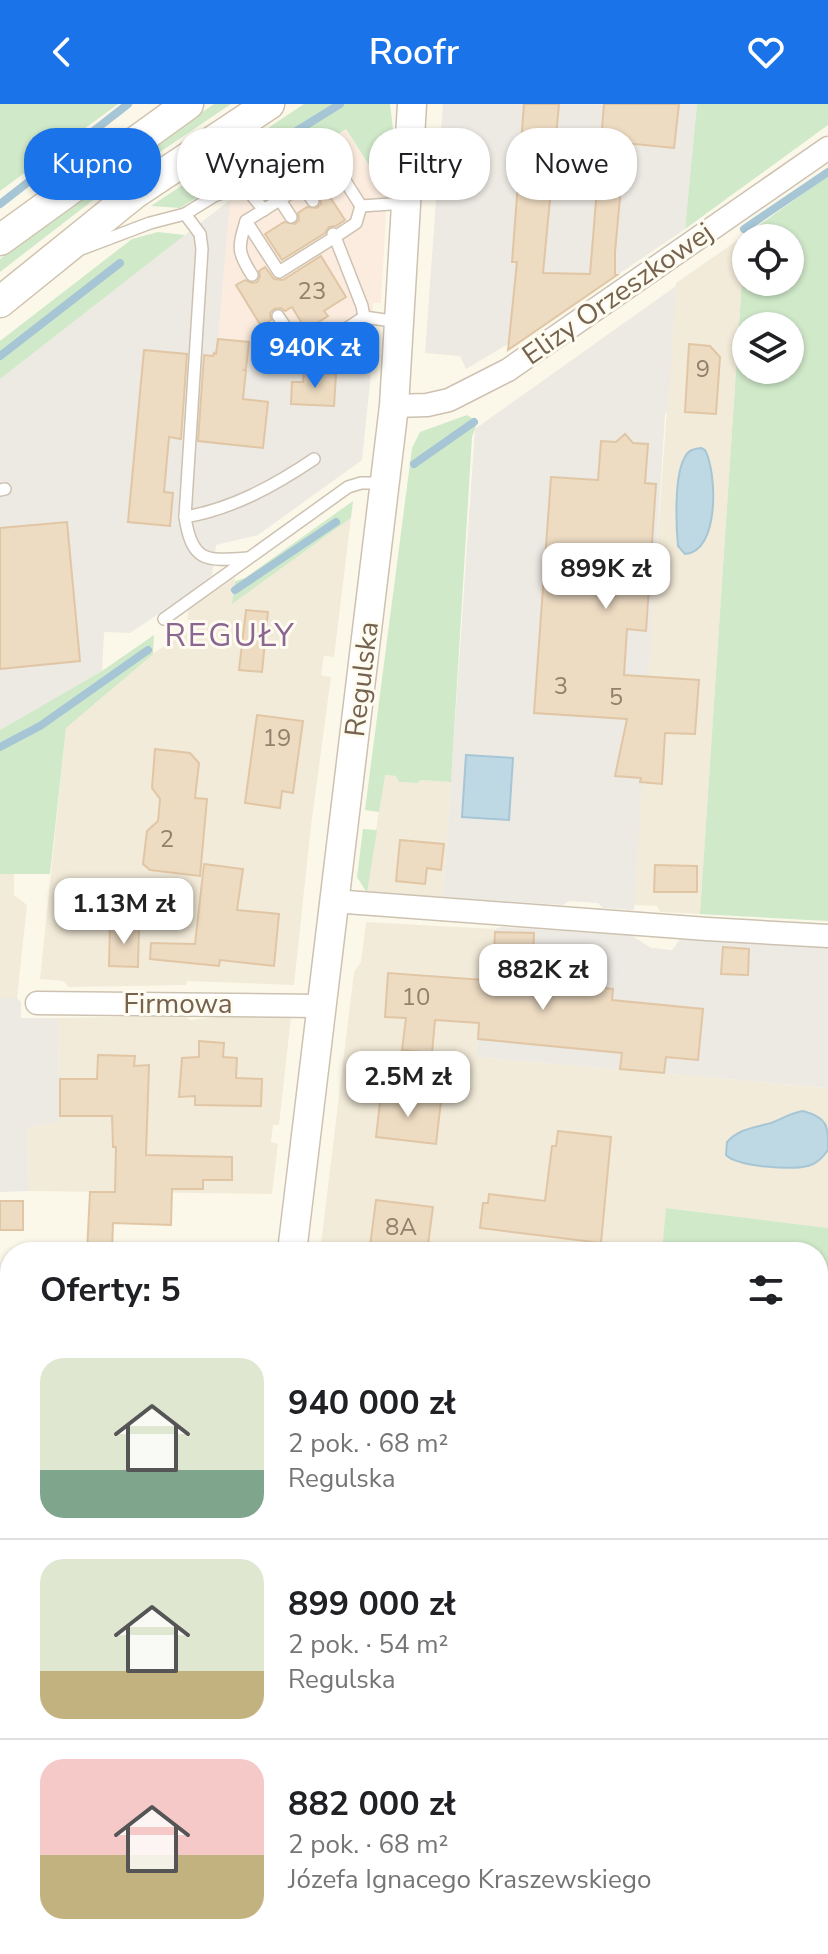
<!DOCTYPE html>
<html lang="pl">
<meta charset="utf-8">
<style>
body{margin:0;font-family:"Nunito Sans",sans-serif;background:#f6f6f6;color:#202124;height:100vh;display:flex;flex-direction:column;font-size:30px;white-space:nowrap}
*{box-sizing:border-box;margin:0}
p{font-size:26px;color:#757577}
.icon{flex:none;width:44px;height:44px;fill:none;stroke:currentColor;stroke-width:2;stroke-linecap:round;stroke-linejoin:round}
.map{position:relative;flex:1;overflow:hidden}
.sheet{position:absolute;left:0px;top:1138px;width:828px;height:712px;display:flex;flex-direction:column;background:#fff;border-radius:32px 32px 0 0;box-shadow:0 2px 6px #0004}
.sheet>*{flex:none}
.banner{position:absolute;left:24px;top:24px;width:780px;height:72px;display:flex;gap:16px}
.buttons{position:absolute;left:732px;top:120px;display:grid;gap:16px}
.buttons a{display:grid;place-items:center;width:72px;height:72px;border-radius:50%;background:#fff;box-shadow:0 2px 6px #0004;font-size:40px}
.price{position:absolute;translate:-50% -68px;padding:0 18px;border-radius:16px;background:#fff;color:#222;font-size:26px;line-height:52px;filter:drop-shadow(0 2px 4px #0008)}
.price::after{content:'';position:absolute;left:50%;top:48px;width:24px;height:18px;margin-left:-12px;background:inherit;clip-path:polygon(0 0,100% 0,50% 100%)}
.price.active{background:#1a73e8;color:#fff}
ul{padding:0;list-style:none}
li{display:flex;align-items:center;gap:24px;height:200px;padding:0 40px}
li+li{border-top:2px solid #e0e0e0}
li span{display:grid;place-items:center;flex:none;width:224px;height:160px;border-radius:24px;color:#555}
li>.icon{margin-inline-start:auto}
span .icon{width:96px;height:96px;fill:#fffc;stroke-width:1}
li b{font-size:34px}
h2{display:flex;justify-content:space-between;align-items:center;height:96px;padding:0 40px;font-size:34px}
.tag{padding:0 28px;border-radius:32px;background:#fff;box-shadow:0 2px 6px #0004;font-size:28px;line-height:72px}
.tag.active{background:#1a73e8;color:#fff}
header{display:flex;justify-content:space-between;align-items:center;height:104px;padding:0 40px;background:#1a73e8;color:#fff;font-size:36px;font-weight:600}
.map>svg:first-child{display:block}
.residential{fill:#f3ebd9}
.commercial{fill:#fbecdf}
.industrial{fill:#ede9e3}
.green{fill:#d0e9c9;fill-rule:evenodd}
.water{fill:#bfd9e4;stroke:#a6c6d6;stroke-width:2}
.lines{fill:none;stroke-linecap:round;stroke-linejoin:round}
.stream{stroke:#a6c6d6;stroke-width:8}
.building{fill:#eddbc2;stroke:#e1c6a5;stroke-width:2}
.service-casing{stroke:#cdc2b1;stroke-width:14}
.minor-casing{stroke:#cdc2b1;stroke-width:25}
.tertiary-casing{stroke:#cdc2b1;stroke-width:31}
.secondary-casing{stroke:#d0c3ae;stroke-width:33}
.service{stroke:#fff;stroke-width:11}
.minor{stroke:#fff;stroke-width:22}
.tertiary{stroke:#fff;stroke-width:28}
.secondary{stroke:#fff;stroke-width:30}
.labels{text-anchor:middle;stroke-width:6;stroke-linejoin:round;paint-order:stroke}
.number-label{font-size:24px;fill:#93816c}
.street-label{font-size:28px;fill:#75634f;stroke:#fefbf1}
.quarter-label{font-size:32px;letter-spacing:2px;fill:#8a6690;stroke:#fefbf1}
</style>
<header><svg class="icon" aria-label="back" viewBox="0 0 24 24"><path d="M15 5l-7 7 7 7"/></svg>Roofr<svg class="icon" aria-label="heart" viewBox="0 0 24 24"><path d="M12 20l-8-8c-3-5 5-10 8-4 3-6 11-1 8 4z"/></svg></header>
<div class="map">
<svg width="828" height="1850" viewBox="0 0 828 1850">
<rect width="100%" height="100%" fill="#fbf8ea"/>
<g class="residential">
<path d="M745,131L700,810L660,808L657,802L634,801L640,678L676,179Z"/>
<path d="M351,414L334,553L324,552L321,571L331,573L311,722L294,881L187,877L186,881L69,883L63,877L40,875L66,624L152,550L187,528L188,506L235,473L233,499Z"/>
<path d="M384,671L397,672L399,678L416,679L421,676L451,678L443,793L367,789Z"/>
<path d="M14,769V791L27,801L17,894H0V770Z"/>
<path d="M366,818L495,825L494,853H485L476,953L828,984V1124L667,1104L662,1148H320L354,868L361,858Z"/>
<path d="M174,912H186L190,916L218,913H291L279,1021H273L271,1038L278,1040L272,1090L28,1087L27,1023L59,1017L58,914Z"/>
<rect x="0" y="1440" width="10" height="353"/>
<path d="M818,1550L828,1551V1850H583L584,1840H818Z"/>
<path d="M235,1840H497L498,1842L524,1846L523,1850H233Z"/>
</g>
<path class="commercial" d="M346,25L387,91L381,199H373V250L218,235L230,96L238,97Z"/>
<g class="industrial">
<path d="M443,0H697L685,125L576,199L542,214L541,224L511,244L508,240L466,265L460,252L425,249Z"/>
<path d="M230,96L218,235L373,250L362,356L258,431L216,441L212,471L197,484L130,529L104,528L102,567L0,626V275Z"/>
<path d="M676,182L668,306L665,311L634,806L603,804L598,799L569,797L563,801L443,793L475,325Z"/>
<path d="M501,823L631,831L651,844L672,846L681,834L828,843V984L476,953L486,853H494L495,825Z"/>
<path d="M0,894H17L21,898V914H58L59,1018L27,1023L28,1087L0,1088Z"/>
</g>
<g class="green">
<path d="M0,0H118L0,87Z"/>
<path d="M214,0H231L123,73L0,168V155L92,85Z"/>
<path d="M304,0H390L395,41L394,81L383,83L346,25L256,83L253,81L257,76L247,62L180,104L151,102Z"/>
<path d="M697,0H828V21L685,125Z"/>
<path d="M828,72V817L700,810L745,131ZM746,134H790V178H746ZM746,222H790V266H746Z"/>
<path d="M158,128L185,131L0,275V237L132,135Z"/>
<path d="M467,311L473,315L476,322L472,333L451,678L421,676L417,679L399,678L396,672L385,671L379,708L365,706L412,344L420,328Z"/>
<path d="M353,397L351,414L232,500L235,477L245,474Z"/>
<path d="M154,531L153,550L66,624L50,770H0V626L102,567Z"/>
<path d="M363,725L377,726L367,789L357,773Z"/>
<path d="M666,1104L828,1124V1516L818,1514V1148H662Z"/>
<path d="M10,1281V1416L0,1415V1282Z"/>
<path d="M10,1827V1840H165V1845L174,1846L173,1850H0V1828Z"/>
<path d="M497,1840H584L583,1850H523V1846L497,1842Z"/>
</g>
<g class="water">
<path d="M701,344L705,346C717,368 720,448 685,450L678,442C676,420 674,371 685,353C688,346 694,345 701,344Z"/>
<path d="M466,651L513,654L509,716L462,713Z"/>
<path d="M803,1007C828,1014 828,1021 828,1046C823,1053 817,1060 808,1062C791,1066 738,1063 726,1051L727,1038C740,1024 754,1024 771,1019C782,1015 790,1009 803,1007Z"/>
</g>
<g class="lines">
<g class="stream">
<path d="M266,46L340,0"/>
<path d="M0,100L128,0"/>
<path d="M744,125L828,68"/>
<path d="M0,252L120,159"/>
<path d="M414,360L474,318"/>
<path d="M235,486L336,418"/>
<path d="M0,643L40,622L148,546"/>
</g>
</g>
<g class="building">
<path d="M524,0H559L543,169L590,170L604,0H679L674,44L625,39L615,148V171H617L508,246L517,158H512Z"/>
<path d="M328,90L345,116L336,122L329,123L325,129L282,156L265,130L284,118L295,120L299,116L298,109L307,103L317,104L321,100V94Z"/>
<path d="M321,152L346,193L324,207L328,212L306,226L292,203L285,207L281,204L274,205L270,209L271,216L261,222L236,181L245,176L252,179L257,178L260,172L259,167L265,163L274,175L283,176Z"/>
<path d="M218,235L249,238L246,264L244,266H246L243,295L268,298L263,344L198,337L204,251L213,252L214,249L216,250Z"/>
<path d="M689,240L710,242L720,253L716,310L685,308Z"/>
<path d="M144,246L187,250L181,335L169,333L164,388L173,389L170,422L128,418Z"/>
<path d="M304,268L336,270L334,302L291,300L292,278H303Z"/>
<path d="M625,330L633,339L648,340L645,379L656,380L646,527L627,525L624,571L699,576L695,630L665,629L662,680L640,678L641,674L615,672L627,615L534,609L551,373L598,376L601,337L616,338Z"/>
<path d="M67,418L80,557L0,565V424Z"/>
<path d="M246,506L268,508L262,568L239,566Z"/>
<path d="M257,611L303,617L293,689L282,687L280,704L245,699Z"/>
<path d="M155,645L190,649L199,659L195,694L207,695L200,772L150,766L143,760L147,727L158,717L159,707L160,695L152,684Z"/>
<path d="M400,736L444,740L441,766L427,764L425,780L396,777Z"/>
<path d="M204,760L243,765L237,806L279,810L274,862L220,856L219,862L150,855L151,839L195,840Z"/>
<path d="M655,761L697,762V788H654Z"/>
<path d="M110,822H139L138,863L109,862Z"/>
<path d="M495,828L534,829L532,877L613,885L612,896L703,905L698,956L666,953L664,969L620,965L622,949L478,935L479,919L435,916L432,949L402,946L406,914L385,913L388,869L483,876V872L493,873Z"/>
<path d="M723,843L749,845L748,871L721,870Z"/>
<path d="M199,937L224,939L223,953L237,954L236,974L262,975L261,1002L195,1001V992L179,993L182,954L199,953Z"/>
<path d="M98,951L135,952L134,962L149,961L146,1051L232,1053V1076H203V1085H172L171,1121L113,1119L112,1148H87L90,1088H115L116,1043H113L112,1012H60V975H97Z"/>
<path d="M381,990L441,997L436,1040L376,1033Z"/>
<path d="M558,1027L611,1033L601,1139L480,1124L483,1099H488L489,1090L545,1097L552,1042H556Z"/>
<path d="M376,1096L433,1103L427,1148L370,1142Z"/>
<rect x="0" y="1097" width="23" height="29"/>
</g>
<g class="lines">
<g class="service-casing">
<g id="service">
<path d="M303,82L313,97"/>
<path d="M280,96L291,113"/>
<path d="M361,102L406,99"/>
<path d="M185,110L200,130L202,145L185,413C192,459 207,457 247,454"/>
<path d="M246,117C238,143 237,148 252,171"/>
<path d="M333,130L335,133L356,119L361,102L335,61L246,117L279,168L335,133L362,202L364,213"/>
<path d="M84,144L150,119L185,110L214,92L236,84L250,89L264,106"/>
<path d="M278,212L291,231L306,235L332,234L364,213L399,218"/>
<path d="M0,386L5,385"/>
<path d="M185,413C232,405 274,382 314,355"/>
<path d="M164,515L348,383L361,379H384"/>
</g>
</g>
<g class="minor-casing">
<g id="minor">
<path d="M394,302L427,301L449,296L508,266L828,44"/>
<path d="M333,797L707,825L828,832"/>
<path d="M37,899L320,902"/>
<path d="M0,1272H10"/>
<path d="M818,1525L828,1527"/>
<path d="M0,1812H10"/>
</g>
</g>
<g class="tertiary-casing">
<g id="tertiary">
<path d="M292,1148L394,302L412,0"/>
<path d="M207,1850L208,1840"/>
</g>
</g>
<g class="secondary-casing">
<g id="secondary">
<path d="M0,136L188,0"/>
<path d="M0,198L135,89L269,0"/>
</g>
</g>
<use href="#service" class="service"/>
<use href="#minor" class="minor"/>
<use href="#tertiary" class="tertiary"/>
<use href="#secondary" class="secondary"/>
</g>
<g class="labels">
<g class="number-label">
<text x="312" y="195">23</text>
<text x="703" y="273">9</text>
<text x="561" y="590">3</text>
<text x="616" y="601">5</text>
<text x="277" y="642">19</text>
<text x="167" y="743">2</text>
<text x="416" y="901">10</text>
<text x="401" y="1131">8A</text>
</g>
<g class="street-label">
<text transform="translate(617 189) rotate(-35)" y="10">Elizy Orzeszkowej</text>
<text transform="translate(361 575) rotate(-83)" y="10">Regulska</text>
<text x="178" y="909">Firmowa</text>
</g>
<g class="quarter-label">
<text x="230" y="542">REGUŁY</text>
</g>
</g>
</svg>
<div class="buttons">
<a><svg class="icon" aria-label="locate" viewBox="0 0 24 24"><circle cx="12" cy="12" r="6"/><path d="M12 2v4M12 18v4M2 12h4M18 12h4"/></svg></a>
<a><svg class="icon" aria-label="layers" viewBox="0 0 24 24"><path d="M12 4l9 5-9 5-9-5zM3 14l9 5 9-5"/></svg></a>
</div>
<b class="price active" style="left:315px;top:286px">940K zł</b>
<b class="price" style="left:606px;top:507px">899K zł</b>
<b class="price" style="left:124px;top:842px">1.13M zł</b>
<b class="price" style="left:543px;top:908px">882K zł</b>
<b class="price" style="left:408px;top:1015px">2.5M zł</b>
<div class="banner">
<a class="tag active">Kupno</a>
<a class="tag">Wynajem</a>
<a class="tag">Filtry</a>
<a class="tag">Nowe</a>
</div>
<section class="sheet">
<h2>Oferty: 5<svg class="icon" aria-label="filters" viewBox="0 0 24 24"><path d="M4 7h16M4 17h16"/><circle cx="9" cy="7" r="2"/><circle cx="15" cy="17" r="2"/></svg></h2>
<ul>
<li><span style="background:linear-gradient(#dfe7d0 70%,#7fa58c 0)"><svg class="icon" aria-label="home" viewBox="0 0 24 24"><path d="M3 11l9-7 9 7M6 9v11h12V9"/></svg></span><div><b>940 000 zł</b><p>2 pok. · 68 m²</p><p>Regulska</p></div></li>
<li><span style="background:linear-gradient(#dfe7d0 70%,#c2b280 0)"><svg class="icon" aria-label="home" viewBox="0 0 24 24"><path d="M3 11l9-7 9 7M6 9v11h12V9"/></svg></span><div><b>899 000 zł</b><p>2 pok. · 54 m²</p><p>Regulska</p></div></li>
<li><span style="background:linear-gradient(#f6c9c9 60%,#c2b280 0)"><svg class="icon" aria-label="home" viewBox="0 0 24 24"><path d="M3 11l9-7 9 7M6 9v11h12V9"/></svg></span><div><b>882 000 zł</b><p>2 pok. · 68 m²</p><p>Józefa Ignacego Kraszewskiego</p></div></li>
</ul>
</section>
</div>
